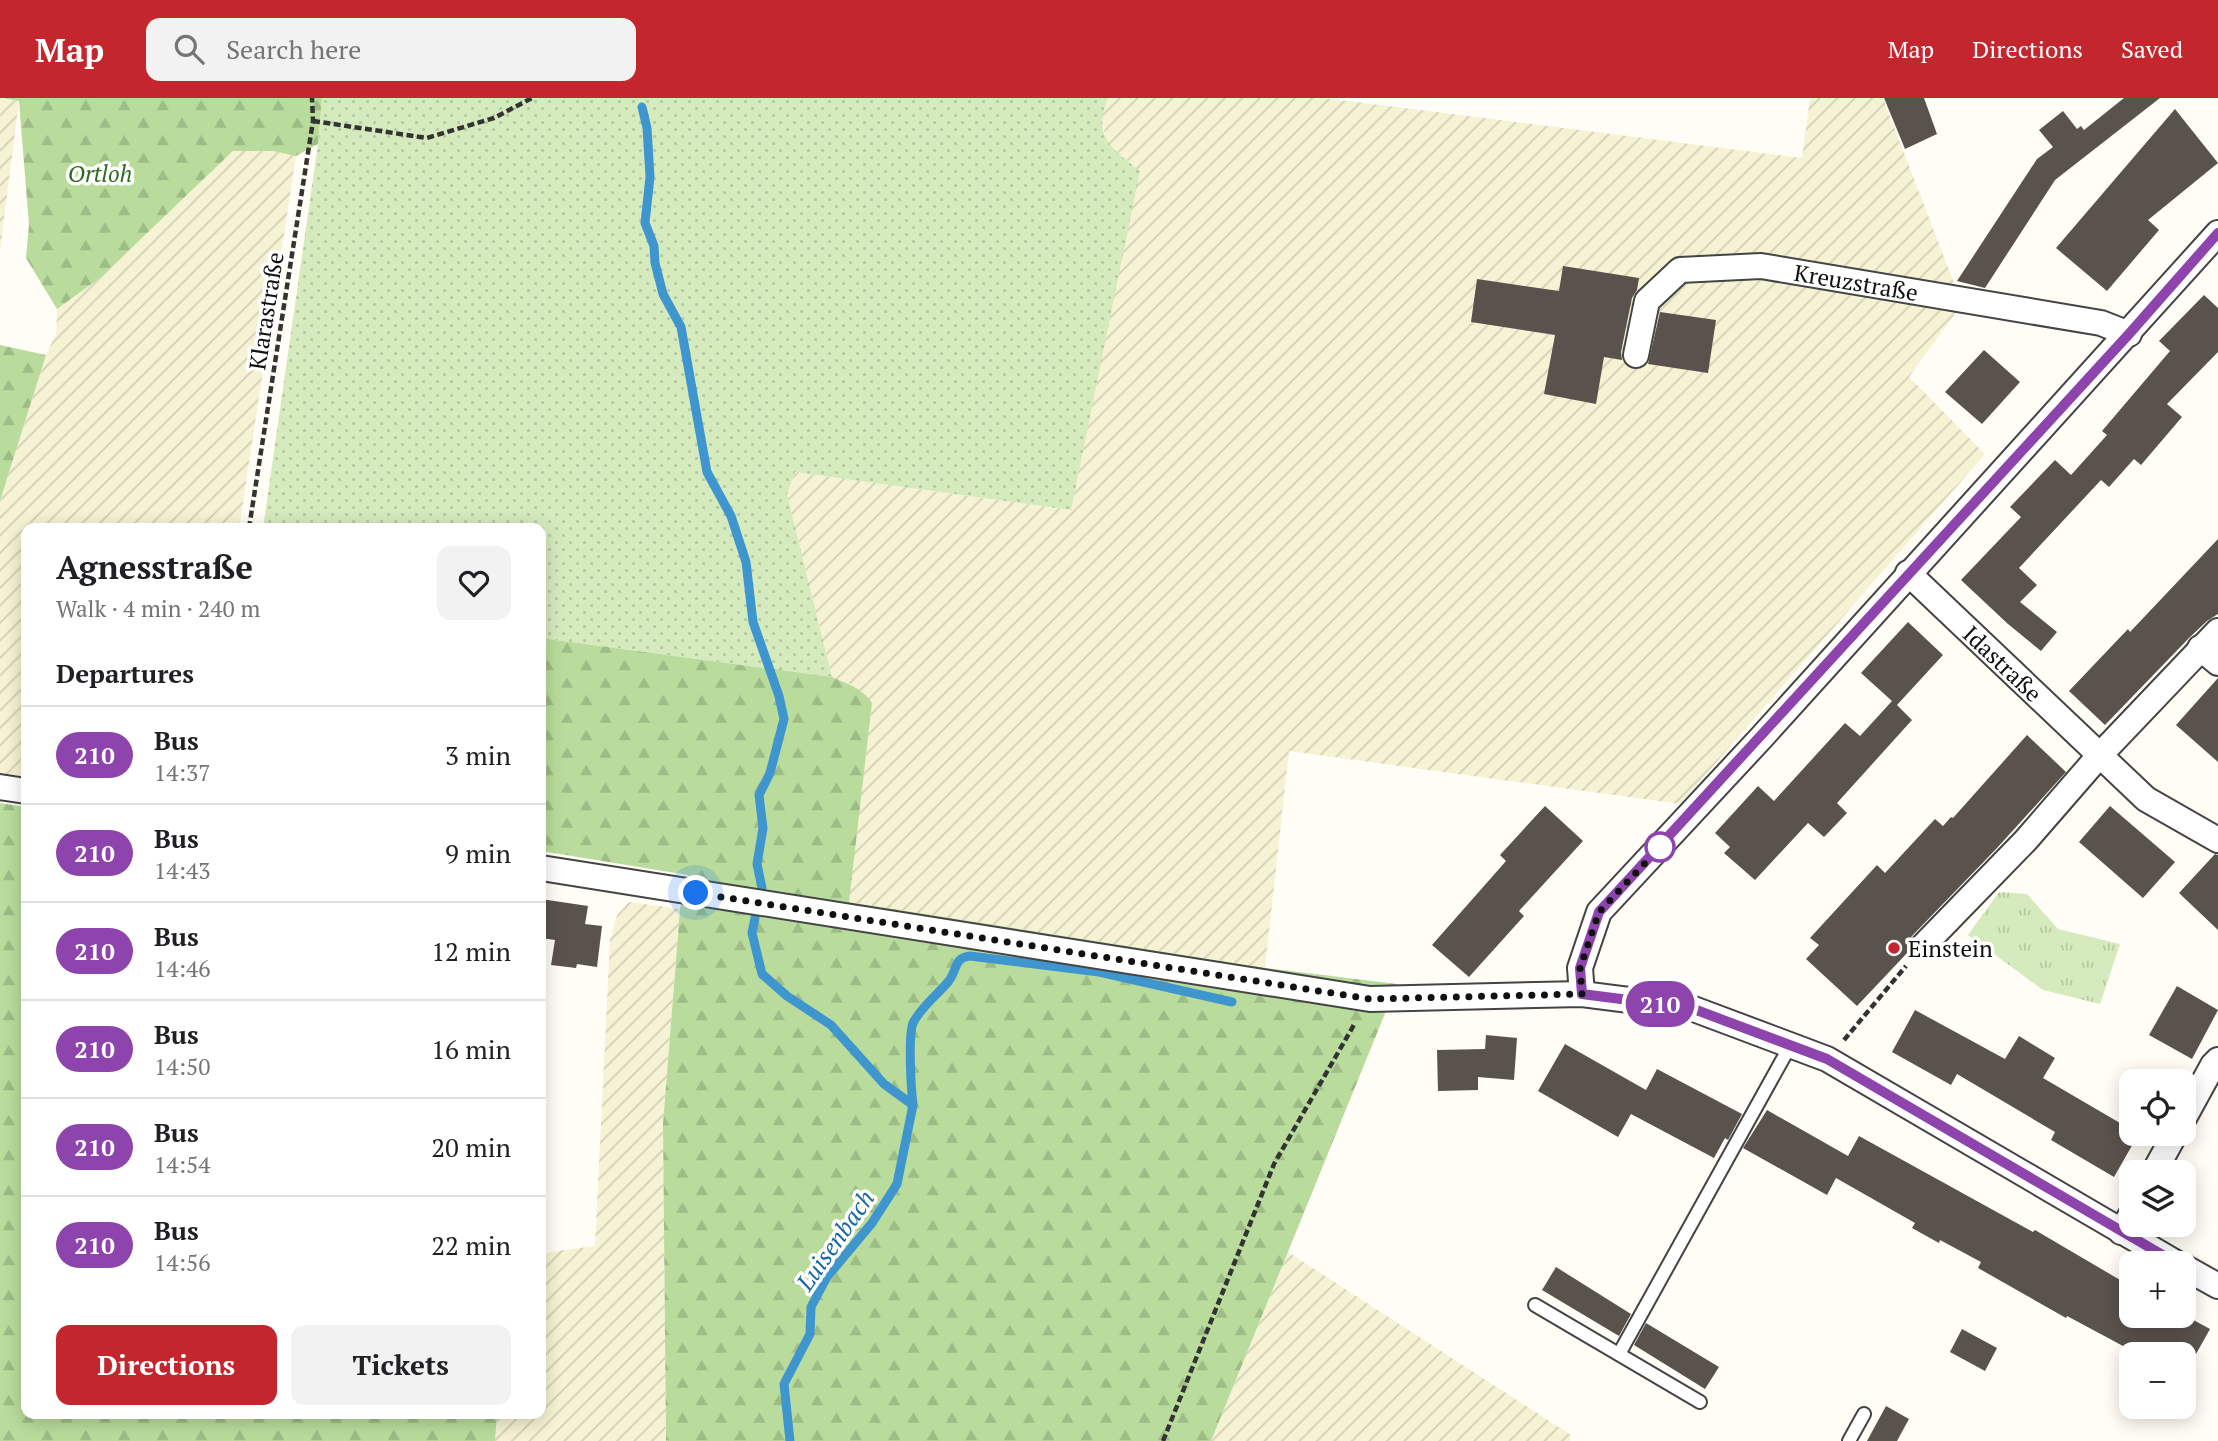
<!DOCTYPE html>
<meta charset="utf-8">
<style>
:root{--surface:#fff;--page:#f2f2f2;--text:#202124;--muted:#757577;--line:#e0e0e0;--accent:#c4262e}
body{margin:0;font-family:"PT Serif",serif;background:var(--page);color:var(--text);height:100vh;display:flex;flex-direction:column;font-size:26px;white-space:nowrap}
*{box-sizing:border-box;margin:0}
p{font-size:23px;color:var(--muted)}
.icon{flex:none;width:38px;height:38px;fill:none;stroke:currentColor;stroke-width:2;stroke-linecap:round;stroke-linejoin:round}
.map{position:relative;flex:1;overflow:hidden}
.drawer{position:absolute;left:21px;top:425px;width:525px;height:896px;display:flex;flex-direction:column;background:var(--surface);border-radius:14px;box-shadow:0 4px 18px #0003}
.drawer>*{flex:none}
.badge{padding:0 14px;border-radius:23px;font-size:24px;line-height:46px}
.tools{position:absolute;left:2119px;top:971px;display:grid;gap:14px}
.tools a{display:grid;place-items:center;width:77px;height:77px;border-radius:14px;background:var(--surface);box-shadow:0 4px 18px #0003;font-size:35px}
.you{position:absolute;width:35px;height:35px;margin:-18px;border:5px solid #fff;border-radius:50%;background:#1a73e8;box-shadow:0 0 0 10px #1a73e833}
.map>.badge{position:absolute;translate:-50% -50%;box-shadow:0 0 0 4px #fff}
h2{padding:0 35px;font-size:26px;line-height:63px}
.round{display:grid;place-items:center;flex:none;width:74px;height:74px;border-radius:14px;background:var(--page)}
.summary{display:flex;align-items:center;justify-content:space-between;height:119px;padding:0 35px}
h1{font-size:33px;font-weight:600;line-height:52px}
.cta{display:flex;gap:14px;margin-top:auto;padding:14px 35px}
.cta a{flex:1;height:80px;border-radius:14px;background:var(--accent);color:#fff;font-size:28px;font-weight:600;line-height:80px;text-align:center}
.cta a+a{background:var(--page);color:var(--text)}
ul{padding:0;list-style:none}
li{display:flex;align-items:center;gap:21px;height:98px;padding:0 35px;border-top:2px solid var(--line)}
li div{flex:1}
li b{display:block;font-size:26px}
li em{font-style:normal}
li .badge{min-width:77px;font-weight:700;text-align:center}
header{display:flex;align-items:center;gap:42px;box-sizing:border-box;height:98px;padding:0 35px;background:var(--accent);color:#fff}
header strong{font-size:33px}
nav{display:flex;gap:38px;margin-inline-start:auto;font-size:24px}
.search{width:490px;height:63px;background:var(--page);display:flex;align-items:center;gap:18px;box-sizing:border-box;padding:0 24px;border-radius:14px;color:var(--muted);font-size:26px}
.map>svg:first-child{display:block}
.farmland{fill:url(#farmland-furrows)}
.grass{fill:url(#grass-dots)}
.forest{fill:url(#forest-firs)}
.park{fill:url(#park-tufts)}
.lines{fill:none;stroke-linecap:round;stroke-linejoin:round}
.stream{stroke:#3f96cf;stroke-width:9}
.building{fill:#5a524d}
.lane-casing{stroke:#444;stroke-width:16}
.street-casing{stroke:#444;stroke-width:28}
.path{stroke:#333;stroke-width:4.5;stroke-dasharray:7 3.5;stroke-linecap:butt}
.lane{stroke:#fff;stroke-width:12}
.street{stroke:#fff;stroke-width:24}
.line-casing{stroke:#fff;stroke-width:16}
.line{stroke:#8e44ad;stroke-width:10}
.walk{stroke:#111;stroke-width:7;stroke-dasharray:0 12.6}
.stop-dot{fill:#fff;stroke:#8e44ad;stroke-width:3.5}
.poi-dot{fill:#c4262e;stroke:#fff;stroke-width:2.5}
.labels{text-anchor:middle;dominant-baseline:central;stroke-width:7;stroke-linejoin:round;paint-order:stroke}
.park-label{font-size:23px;font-style:italic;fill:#2f6b1f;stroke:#fff}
.street-label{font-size:23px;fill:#111;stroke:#fff}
.poi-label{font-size:23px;fill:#111;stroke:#fff;text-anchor:start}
.water-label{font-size:24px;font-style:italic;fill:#1768a6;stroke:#fff}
</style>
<header>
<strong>Map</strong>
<div class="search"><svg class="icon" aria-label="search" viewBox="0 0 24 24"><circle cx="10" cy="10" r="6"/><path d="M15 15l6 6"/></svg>Search here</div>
<nav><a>Map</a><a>Directions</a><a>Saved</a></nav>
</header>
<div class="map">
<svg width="2218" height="1343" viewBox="0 0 2218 1343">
<defs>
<pattern id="farmland-furrows" width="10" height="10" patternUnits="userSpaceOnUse" patternTransform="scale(1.75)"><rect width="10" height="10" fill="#f6f3d4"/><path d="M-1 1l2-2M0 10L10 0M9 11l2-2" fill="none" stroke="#d2cfb5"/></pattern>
<pattern id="grass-dots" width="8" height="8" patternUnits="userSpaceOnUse" patternTransform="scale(1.75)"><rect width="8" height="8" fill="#d5ebbd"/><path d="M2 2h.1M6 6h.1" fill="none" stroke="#b6c8a1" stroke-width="1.8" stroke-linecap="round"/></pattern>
<pattern id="forest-firs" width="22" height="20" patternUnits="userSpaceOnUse" patternTransform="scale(1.75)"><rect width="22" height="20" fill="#b9dc9c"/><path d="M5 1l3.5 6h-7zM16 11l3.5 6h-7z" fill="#9ebc85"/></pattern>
<pattern id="park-tufts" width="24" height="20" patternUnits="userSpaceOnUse" patternTransform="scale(1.75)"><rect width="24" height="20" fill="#d5ebbd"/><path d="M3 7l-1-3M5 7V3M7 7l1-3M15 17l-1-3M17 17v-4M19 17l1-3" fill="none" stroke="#b6c8a1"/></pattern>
</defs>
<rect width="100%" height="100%" fill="#fffdf5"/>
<g class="farmland">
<polygon points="0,0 19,3 0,152"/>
<polygon points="1108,0 1324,0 1802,60 1810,0 1883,0 1962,206 1909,279 1985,356 1680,706 1289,653 1265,870 848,804 872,605 850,586 832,579 787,396 795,374 1071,412 1107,46 1101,17"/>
<polygon points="233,53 273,53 296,58 239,430 26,430 26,679 0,675 0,403 46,257 56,236 57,211 100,180"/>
<polygon points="629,804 680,811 663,1026 666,1343 495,1343 497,1316 541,1316 541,1158 550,1154 595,1148 610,842 617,817"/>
<polygon points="1288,1154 1571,1337 1569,1343 1211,1343"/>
</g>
<path class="grass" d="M322 0H1108C1092 40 1112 50 1140 73L1071 412 795 374 787 396 832 579 541 540V430H263L318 46Z"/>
<g class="forest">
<polygon points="2,0 322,0 318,46 296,58 273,53 233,53 100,180 57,211 26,160 29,127 19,3"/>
<polygon points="0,247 46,257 0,403"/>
<path d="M541 540 832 579C846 585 864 591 872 605L849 804 1265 870 1397 886 1211 1343H666L663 1026 680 811 688 777 541 753Z"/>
<polygon points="0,705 26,709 26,1316 497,1316 495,1343 0,1343"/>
</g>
<polygon class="park" points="1999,794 2027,796 2058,831 2120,846 2100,906 2043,892 1968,837"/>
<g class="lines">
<g class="stream">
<polyline points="642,9 647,30 650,79 645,125 654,148 655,165 663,196 681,229 707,374 731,418 746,464 753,524 779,598 784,621 770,675 759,697 763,730 757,766 762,790"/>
<polyline points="755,820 752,835 762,876 787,898 831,927 884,986 913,1007 897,1086 872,1125 827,1179 811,1209 810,1236 784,1286 790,1343"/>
<path d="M913 1007C911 990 908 938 913 925 921 909 937 897 948 884 958 872 953 860 970 858L1099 874 1232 904"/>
</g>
</g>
<g class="building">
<polygon points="1884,0 1924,0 1937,36 1905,51"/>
<polygon points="2124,0 2160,0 2055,82 1985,190 1957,183 2037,61 2053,49 2039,32 2063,13 2077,31 2081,28 2084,32"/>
<polygon points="2175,11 2218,65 2148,122 2159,132 2107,193 2056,150"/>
<polygon points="1563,168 1639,180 1637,192 1632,200 1621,254 1622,262 1604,259 1596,306 1544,296 1555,237 1471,224 1477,181 1559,193"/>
<polygon points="2204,197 2218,210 2218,254 2167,306 2182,319 2141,367 2134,361 2109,389 2101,382 2019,470 2037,487 2020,504 2057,534 2041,553 2008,526 1961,482 2021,419 2010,409 2055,362 2071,377 2107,337 2102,333 2170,253 2159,243"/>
<polygon points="1660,214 1716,222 1708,275 1648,266"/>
<polygon points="1984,252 2020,284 1982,326 1945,294"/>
<polygon points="2218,441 2218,516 2207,523 2189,540 2105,627 2069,593 2128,531 2130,534"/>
<polygon points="1908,524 1943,557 1897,607 1912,622 1837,705 1847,715 1824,739 1808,725 1755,782 1724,755 1730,749 1715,735 1758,688 1774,703 1845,625 1860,638 1892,603 1861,575"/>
<polygon points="2218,580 2218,664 2176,627"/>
<polygon points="2027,637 2066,674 1997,750 1912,838 1908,845 1909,853 1857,908 1806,861 1819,847 1810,840 1877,767 1885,775 1935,721 1943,728 1951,719 1953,720"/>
<polygon points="1545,708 1583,743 1519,813 1524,818 1469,879 1432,847 1506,763 1500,757"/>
<polygon points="2110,708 2175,764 2143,800 2079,744"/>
<polygon points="2215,756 2218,757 2218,832 2179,795"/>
<polygon points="541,801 588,808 585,826 602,828 597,869 577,866 576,870 551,867 555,842 541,840"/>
<polygon points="2177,888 2218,912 2192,961 2149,937"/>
<polygon points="1915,912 2005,961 2019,938 2055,960 2043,980 2132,1032 2132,1036 2138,1037 2114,1079 2051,1042 2055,1034 1957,976 1951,987 1892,954"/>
<polygon points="1486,937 1517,940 1514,982 1478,979 1478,992 1438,993 1437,952 1485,951"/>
<polygon points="1565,946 1646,992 1657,971 1742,1016 1728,1042 1725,1040 1714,1060 1631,1016 1618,1039 1538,993"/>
<polygon points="1767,1012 1848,1058 1859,1038 2033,1134 2035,1132 2132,1189 2132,1218 2186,1218 2210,1231 2196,1256 2138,1256 2067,1218 2066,1220 1978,1170 1981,1164 1940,1142 1939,1145 1912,1130 1915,1125 1836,1080 1827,1097 1743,1050"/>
<polygon points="1556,1169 1631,1216 1619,1238 1542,1192"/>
<polygon points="1646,1225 1719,1269 1705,1291 1634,1247"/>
<polygon points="1962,1231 1997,1250 1985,1273 1950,1254"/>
<polygon points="1886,1308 1909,1321 1897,1343 1867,1343"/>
</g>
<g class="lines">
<defs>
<g id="lane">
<polyline points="1535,1207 1700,1304"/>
<polyline points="1619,1256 1790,948"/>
<polyline points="1849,1343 1864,1316"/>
</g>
<g id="street">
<path id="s1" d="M1636 257 1647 203 1680 172 1761 168 2101 225 2129 236"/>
<path id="s2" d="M1908 475 2146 701 2218 742"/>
<polyline points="2200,550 2218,565"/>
<polyline points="0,689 26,693"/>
<polyline points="541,770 1370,901 1582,896 1691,910 1827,961 2178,1166"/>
<polyline points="1923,848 2026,742 2099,658 2218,533"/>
<polyline points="1582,896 1580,870 1599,814 1761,640 2218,135"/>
<polyline points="2184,1020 2213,967 2218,962"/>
<polyline points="2154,1074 2175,1036"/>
<polyline points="2121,1134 2132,1115"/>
<polyline points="2184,1169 2218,1188"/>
</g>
</defs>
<use href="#lane" class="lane-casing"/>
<use href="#street" class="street-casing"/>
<g class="path">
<polyline points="313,23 427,40 494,20 532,0"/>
<polyline points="249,430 313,23 312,0"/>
<polyline points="1844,942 1906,868"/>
<polyline points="1163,1343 1274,1066 1355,925"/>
</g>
<use href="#lane" class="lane"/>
<use href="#street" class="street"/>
</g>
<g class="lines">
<defs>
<polyline id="line" points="2178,1166 1827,961 1691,910 1582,896 1580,870 1599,814 2129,236 2218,135"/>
</defs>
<use href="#line" class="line-casing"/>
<use href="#line" class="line"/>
<polyline class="walk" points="696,795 1370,901 1582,896 1580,870 1599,814 1660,749"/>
</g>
<circle class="stop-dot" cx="1660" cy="749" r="14"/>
<circle class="poi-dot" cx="1894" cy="850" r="7"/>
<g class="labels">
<g class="park-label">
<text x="100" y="75">Ortloh</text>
</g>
<g class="street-label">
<text stroke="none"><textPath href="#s1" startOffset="278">Kreuzstraße</textPath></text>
<text transform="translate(266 213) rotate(-81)">Klarastraße</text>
<text stroke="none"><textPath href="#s2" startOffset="131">Idastraße</textPath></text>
</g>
<g class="poi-label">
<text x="1908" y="850">Einstein</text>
</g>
<g class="water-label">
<text transform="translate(835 1142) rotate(-55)">Luisenbach</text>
</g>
</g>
</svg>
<div class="tools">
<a><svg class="icon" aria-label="locate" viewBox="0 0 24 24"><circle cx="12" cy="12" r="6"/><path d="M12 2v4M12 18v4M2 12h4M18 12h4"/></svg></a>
<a><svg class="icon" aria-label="layers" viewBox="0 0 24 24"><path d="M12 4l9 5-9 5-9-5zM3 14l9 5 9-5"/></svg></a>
<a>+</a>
<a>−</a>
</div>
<div class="you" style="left:696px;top:795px"></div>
<b class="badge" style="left:1660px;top:906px;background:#8e44ad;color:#fff">210</b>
<section class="drawer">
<div class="summary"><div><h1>Agnesstraße</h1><p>Walk · 4 min · 240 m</p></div><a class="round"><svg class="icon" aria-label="heart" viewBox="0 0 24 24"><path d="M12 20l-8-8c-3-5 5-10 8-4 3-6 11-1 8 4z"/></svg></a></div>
<h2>Departures</h2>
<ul>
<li><span class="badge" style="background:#8e44ad;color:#fff">210</span><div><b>Bus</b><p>14:37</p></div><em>3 min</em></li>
<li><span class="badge" style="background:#8e44ad;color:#fff">210</span><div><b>Bus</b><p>14:43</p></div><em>9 min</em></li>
<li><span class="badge" style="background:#8e44ad;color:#fff">210</span><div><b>Bus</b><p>14:46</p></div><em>12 min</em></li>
<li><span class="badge" style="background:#8e44ad;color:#fff">210</span><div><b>Bus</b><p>14:50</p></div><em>16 min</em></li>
<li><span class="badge" style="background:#8e44ad;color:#fff">210</span><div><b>Bus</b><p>14:54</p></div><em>20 min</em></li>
<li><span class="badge" style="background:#8e44ad;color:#fff">210</span><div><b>Bus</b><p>14:56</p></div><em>22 min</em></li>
</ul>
<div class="cta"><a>Directions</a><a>Tickets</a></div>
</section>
</div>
